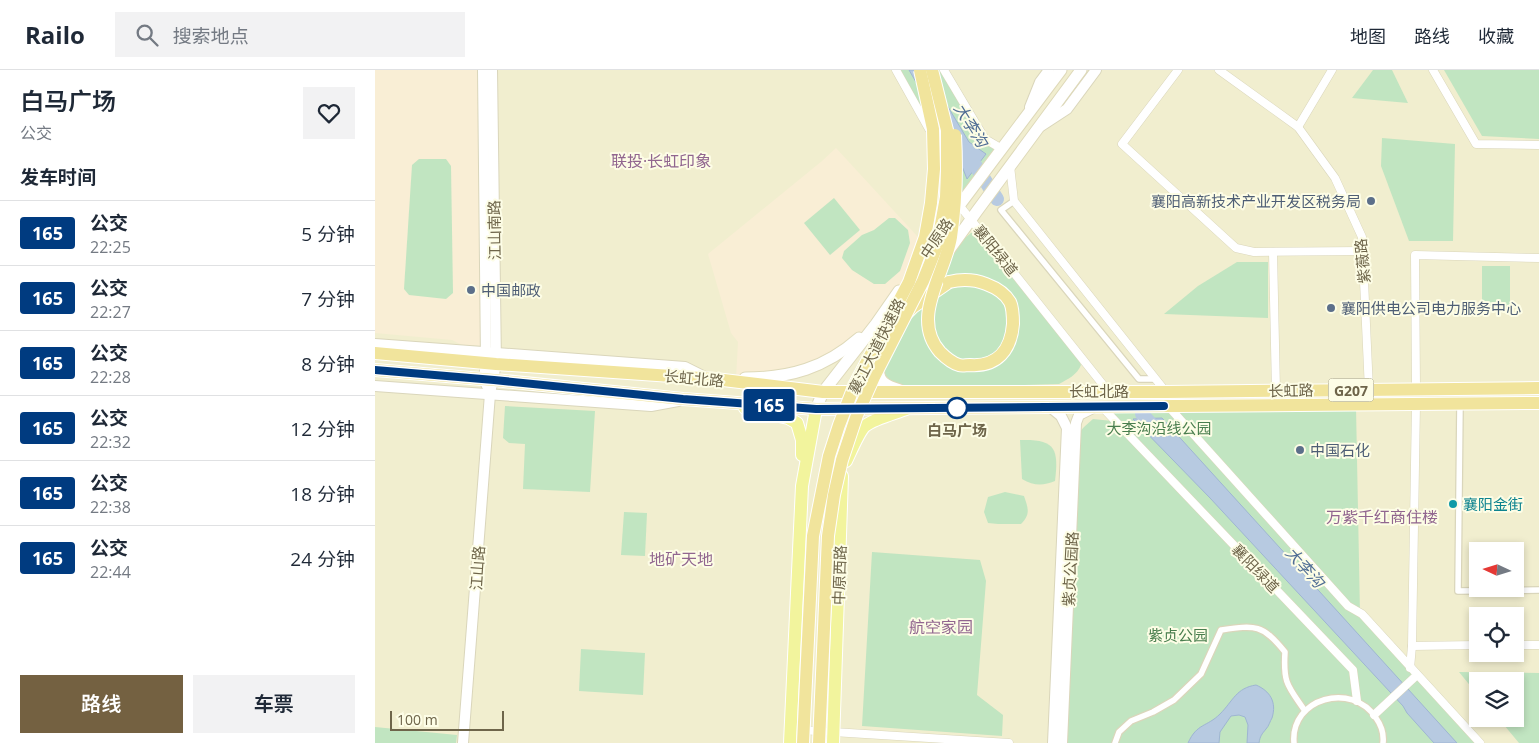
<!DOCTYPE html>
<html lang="zh">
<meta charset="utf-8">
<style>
:root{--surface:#fff;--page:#f2f2f3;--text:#1f2937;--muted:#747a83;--line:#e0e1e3;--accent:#746141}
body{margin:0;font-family:"Open Sans","Noto Sans SC",sans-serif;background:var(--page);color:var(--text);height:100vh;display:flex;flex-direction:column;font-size:19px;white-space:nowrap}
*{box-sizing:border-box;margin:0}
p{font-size:16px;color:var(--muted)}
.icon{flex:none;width:28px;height:28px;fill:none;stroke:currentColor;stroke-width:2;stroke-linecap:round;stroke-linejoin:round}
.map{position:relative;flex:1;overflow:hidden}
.drawer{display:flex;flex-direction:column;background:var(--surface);width:375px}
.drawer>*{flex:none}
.badge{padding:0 10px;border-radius:4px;font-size:18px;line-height:32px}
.needle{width:32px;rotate:274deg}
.controls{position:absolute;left:1094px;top:472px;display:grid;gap:10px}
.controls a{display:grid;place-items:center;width:55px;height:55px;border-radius:0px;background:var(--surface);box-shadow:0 2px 8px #0003;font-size:25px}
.scale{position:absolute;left:15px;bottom:12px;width:114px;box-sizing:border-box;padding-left:5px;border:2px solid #6e654a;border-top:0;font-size:14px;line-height:18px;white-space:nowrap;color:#6e654a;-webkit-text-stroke:4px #fdfde6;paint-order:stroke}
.map>.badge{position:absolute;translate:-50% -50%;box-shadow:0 0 0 2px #fff}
h2{padding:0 20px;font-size:19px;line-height:45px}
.round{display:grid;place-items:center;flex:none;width:52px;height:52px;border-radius:0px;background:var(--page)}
.overview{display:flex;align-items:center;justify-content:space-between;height:85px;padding:0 20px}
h1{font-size:24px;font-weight:600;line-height:38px}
.action{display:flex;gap:10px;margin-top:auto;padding:10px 20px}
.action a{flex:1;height:58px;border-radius:0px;background:var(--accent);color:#fff;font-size:20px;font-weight:600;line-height:58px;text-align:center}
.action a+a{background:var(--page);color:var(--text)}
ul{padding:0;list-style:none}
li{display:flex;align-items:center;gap:15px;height:65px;padding:0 20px;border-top:1px solid var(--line)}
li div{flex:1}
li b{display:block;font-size:19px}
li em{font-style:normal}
li .badge{min-width:55px;font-weight:700;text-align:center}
header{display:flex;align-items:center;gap:30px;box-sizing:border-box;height:70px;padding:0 25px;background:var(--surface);border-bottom:1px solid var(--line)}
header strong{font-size:24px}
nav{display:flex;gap:28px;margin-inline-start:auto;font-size:18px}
.search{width:350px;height:45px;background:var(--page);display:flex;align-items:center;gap:12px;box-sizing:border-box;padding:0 18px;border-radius:0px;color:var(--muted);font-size:19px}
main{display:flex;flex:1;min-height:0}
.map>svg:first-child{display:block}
.residential{fill:#f1eecf;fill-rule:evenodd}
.commercial{fill:#f9eed5}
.green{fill:#c1e5c1}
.water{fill:#b7cae1;stroke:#9eb5d2}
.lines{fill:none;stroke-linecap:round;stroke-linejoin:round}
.river{stroke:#b7cae1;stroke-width:14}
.pedestrian-casing{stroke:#dad6bb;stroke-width:8}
.minor-casing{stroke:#dad6bb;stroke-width:9}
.tertiary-casing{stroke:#dad6bb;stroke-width:12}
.secondary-casing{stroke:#ded9b9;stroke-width:13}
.primary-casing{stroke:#fff;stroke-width:14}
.trunk-casing{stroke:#fff;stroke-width:14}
.pedestrian{stroke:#fff;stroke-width:5.5}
.minor{stroke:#fff;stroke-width:8}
.tertiary{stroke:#fff;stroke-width:10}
.secondary{stroke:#fff;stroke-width:11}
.primary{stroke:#f2f49d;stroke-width:12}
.trunk{stroke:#f1e49c;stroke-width:12}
.trunk-bridge-casing{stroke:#fff;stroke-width:14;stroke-linecap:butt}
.trunk-bridge{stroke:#f1e49c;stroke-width:12}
.line-casing{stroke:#fff;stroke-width:11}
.line{stroke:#003b80;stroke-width:8}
.service-dot{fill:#5c6f8a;stroke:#fdfde6;stroke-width:2}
.stop-dot{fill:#fff;stroke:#003b80;stroke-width:2.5}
.culture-dot{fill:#0f9aa8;stroke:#fdfde6;stroke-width:2}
.labels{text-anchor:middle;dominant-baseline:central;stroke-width:4;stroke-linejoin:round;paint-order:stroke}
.shield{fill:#fdfde6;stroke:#999379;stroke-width:1}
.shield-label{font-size:14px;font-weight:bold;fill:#6e654a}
.service-label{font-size:15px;fill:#4e5e75;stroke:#fdfde6;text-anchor:start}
.street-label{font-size:15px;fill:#6e654a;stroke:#fdfde6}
.park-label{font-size:15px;fill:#497e4e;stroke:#fdfde6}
.stop-label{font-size:15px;font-weight:bold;fill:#6e654a;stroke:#fdfde6}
.culture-label{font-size:15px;fill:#0d838f;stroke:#fdfde6;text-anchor:start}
.water-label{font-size:16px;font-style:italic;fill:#4f6d94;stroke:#fdfde6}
.neighbourhood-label{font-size:16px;fill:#91668f;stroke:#fdfde6}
</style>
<header>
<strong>Railo</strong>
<div class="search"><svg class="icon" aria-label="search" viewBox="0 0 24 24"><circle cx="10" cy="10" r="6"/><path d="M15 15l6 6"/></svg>搜索地点</div>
<nav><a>地图</a><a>路线</a><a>收藏</a></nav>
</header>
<main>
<section class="drawer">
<div class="overview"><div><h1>白马广场</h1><p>公交</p></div><a class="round"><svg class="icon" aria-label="heart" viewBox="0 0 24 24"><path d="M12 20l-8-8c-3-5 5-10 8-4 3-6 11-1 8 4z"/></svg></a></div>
<h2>发车时间</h2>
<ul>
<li><span class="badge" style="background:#003b80;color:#fff">165</span><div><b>公交</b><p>22:25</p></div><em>5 分钟</em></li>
<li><span class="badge" style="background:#003b80;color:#fff">165</span><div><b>公交</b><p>22:27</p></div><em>7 分钟</em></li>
<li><span class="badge" style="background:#003b80;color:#fff">165</span><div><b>公交</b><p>22:28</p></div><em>8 分钟</em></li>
<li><span class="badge" style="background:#003b80;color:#fff">165</span><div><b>公交</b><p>22:32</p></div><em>12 分钟</em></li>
<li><span class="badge" style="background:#003b80;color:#fff">165</span><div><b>公交</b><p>22:38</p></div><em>18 分钟</em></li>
<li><span class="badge" style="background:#003b80;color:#fff">165</span><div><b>公交</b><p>22:44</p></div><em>24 分钟</em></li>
</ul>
<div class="action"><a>路线</a><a>车票</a></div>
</section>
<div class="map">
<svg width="1164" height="673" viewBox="0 0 1164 673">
<rect width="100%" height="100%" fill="#f9fae0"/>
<path class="residential" d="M0 0H1164V673H0ZM1102 481H1140V519H1102ZM1102 546H1140V584H1102ZM1102 611H1140V649H1102Z"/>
<g class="commercial">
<polygon points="0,0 106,0 109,276 87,275 77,270 0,263"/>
<polygon points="461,78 554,179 501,254 445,295 361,309 363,272 356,263 333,184 447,91"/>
</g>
<g class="green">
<polygon points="521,0 569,0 610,69 627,79 584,135 581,105"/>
<polygon points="998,0 1017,0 1033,33 977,28"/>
<polygon points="1069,0 1164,0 1164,69 1107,66"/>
<polygon points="1007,68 1080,74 1078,171 1034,171 1006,96"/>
<polygon points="44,89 71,89 76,96 78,223 71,229 34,225 29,219 37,95"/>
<polygon points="459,128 485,160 455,185 429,153"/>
<polygon points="514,148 520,148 533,160 535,173 525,201 510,214 499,214 477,200 467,188 469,181 487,165 499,160"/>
<path d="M603 162 702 286 706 295C702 305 693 309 684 314L532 318 518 313 508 303 514 272 590 168 596 163Z"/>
<polygon points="862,192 893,192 893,248 789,244 823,216"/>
<rect x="1107" y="196" width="28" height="42"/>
<polygon points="130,336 220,341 215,422 148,419 150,374 134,373 128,368"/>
<polygon points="726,336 981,337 985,543 1105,673 691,673 702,365 709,357 718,349 747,352"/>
<path d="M645 370C680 369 684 378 680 411 668 416 659 416 647 409Z"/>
<path d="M630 422 649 426C653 438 656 444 646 454H623L613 453 609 442 613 427Z"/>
<polygon points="249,442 272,443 270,486 246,485"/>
<polygon points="497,482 605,490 611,511 602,625 628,645 627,666 487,656"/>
<polygon points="206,579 270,583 268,625 204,621"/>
<polygon points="1084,602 1164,603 1164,673 1144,673 1124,649 1140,649 1140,611 1102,611 1102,624"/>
<polygon points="0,657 82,665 81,673 0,673"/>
</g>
<g class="water">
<polygon points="534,0 551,0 594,72 611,84 592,109 581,81"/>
<polygon points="787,348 1082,673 1059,673 1032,643 1028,636 835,428 758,349"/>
<path d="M881 615C895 621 902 632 897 648 895 651 894 656 891 659 887 664 885 666 884 673H872L873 655 870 647 864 645 856 646 845 662 844 673H813C822 653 832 657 845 644 858 631 861 618 881 615Z"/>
</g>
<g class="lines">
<g class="river">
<polyline points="591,81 622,129"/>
<polyline points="767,344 783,362"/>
</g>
<defs>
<g id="pedestrian">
<polyline points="639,131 626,140 764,309 780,309"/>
<polyline points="1085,334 1083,521 1164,520"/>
<path d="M740 673 744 662 756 651 778 642 799 630 826 604 846 560C881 555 887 554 910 582 908 614 913 616 930 641"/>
<path d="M919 673C915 628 977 611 1001 648 1006 655 1009 664 1008 673"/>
</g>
<g id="minor">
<polyline points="521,0 554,59"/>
<polyline points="569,0 610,69 627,79"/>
<polyline points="803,0 747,74 861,178 879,182 988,181"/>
<polyline points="844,0 923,57 960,108 987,167 994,320"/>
<polyline points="1058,0 1101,74 1164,75"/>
<polyline points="923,57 957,0"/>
<polyline points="635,96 639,131 791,322"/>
<polyline points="583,133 584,135 639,203 733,321"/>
<polyline points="898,182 901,321"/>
<polyline points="1041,319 1040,185 1164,188"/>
<polyline points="793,336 973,536 987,544 1105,673"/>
<polyline points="727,337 978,600 982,631"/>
<polyline points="1140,575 1164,575"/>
<polyline points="1037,576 1102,575"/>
<polyline points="1035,598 1037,576 1041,334"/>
<polyline points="999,645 1042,605"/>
<polyline points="426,660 634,673"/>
</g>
<g id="tertiary">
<polyline points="108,0 111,292 109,309 112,316"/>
<polyline points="655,37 665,12 674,0"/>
<polyline points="666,56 692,39 721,0"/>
<polyline points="0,274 310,297 330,307"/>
<polyline points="0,316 276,336 303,331"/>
<polyline points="675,337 686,346 692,358 678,673"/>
<polyline points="88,673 115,324 121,294 117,0"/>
<polyline points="687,673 701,353 704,345 720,337"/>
</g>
<g id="secondary">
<polyline points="577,145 686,0"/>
<polyline points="549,215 602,141 706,0"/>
<polyline points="502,288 511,268 521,254"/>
<path d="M504 294C501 312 511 316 525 320"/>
<path d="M370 308C415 308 450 298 484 268"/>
<polyline points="441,339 448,322 501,254 524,221"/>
</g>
<g id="primary">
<polyline points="370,338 413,348 422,353 427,370 427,385"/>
<path d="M471 391C475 383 484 361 490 356 498 349 521 343 531 339"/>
<polyline points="415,673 427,416 441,339"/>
<polyline points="458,673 467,406"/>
</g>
<g id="trunk">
<polyline points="532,243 538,237 574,212"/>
<polyline points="0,283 121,294 340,309 448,322 791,322 1164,318"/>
<polyline points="0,300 119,310 308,329 441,339 1164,333"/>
</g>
</defs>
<use href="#pedestrian" class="pedestrian-casing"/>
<use href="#minor" class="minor-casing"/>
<use href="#tertiary" class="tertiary-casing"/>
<use href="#secondary" class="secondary-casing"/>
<use href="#primary" class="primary-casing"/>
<use href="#trunk" class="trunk-casing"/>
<use href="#pedestrian" class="pedestrian"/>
<use href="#minor" class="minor"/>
<use href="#tertiary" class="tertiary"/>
<use href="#secondary" class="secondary"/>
<use href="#primary" class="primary"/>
<use href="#trunk" class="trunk"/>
<defs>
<g id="trunk-bridge">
<path d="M574 212C587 209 598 209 611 214 619 217 630 223 635 232 638 238 638 247 638 254 636 280 622 297 595 295 591 295 587 296 584 295 577 293 570 287 565 282 535 248 570 204 576 167 581 133 582 99 580 65"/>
<polyline points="428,673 438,466 454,386 464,355 480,314 534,212 550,167 556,133 559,99 558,59 545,0"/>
<polyline points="444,673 453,466 459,425 467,390 482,345 499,307 548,211 562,176 571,127 572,101 572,60 557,0"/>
</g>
</defs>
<use href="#trunk-bridge" class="trunk-bridge-casing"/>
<use href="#trunk-bridge" class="trunk-bridge"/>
</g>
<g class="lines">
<defs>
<polyline id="line" points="0,300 119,310 308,329 441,339 789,336"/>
</defs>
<use href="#line" class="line-casing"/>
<use href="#line" class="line"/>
</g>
<g class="service-dot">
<circle cx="996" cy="131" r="5"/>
<circle cx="96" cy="220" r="5"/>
<circle cx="956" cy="238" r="5"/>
<circle cx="925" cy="380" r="5"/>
</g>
<circle class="stop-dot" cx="582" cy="338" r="10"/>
<circle class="culture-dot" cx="1078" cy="434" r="5"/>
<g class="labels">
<rect class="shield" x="953.5" y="308.5" width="45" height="23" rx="4"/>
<g class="shield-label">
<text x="976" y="320">G207</text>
</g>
<g class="service-label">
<text x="986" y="131" text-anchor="end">襄阳高新技术产业开发区税务局</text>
<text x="106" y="220">中国邮政</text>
<text x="966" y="238">襄阳供电公司电力服务中心</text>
<text x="935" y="380">中国石化</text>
</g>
<g class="street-label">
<text transform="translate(119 160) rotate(-91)">江山南路</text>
<text transform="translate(561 168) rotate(-56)">中原路</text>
<text transform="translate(621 180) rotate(51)">襄阳绿道</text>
<text transform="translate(987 191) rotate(-95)">紫薇路</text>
<text transform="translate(501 276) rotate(-63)">襄江大道快速路</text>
<text transform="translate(319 308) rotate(5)">长虹北路</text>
<text transform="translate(916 320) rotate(-1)">长虹路</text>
<text x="724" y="321">长虹北路</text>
<text transform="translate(102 498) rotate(-86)">江山路</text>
<text transform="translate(881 498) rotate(46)">襄阳绿道</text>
<text transform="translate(695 499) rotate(-87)">紫贞公园路</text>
<text transform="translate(464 505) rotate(-88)">中原西路</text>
</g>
<g class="park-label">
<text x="784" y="358">大李沟沿线公园</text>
<text x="803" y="565">紫贞公园</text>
</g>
<g class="stop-label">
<text x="582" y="360">白马广场</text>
</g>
<g class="culture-label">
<text x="1088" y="434">襄阳金街</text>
</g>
<g class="water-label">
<text transform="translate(596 55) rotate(58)">大李沟</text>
<text transform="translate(930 497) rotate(48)">大李沟</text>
</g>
<g class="neighbourhood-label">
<text x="286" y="91">联投·长虹印象</text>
<text x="1007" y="447">万紫千红商住楼</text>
<text x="306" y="489">地矿天地</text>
<text x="566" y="557">航空家园</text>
</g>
</g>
</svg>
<div class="controls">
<a><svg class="needle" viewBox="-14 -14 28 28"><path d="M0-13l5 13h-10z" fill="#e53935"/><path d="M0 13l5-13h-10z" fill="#747a83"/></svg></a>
<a><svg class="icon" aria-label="locate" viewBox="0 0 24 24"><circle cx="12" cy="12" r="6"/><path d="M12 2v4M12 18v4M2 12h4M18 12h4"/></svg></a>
<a><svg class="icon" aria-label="layers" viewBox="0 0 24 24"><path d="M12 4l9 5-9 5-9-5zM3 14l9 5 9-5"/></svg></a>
</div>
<div class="scale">100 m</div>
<b class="badge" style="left:394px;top:335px;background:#003b80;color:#fff">165</b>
</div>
</main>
